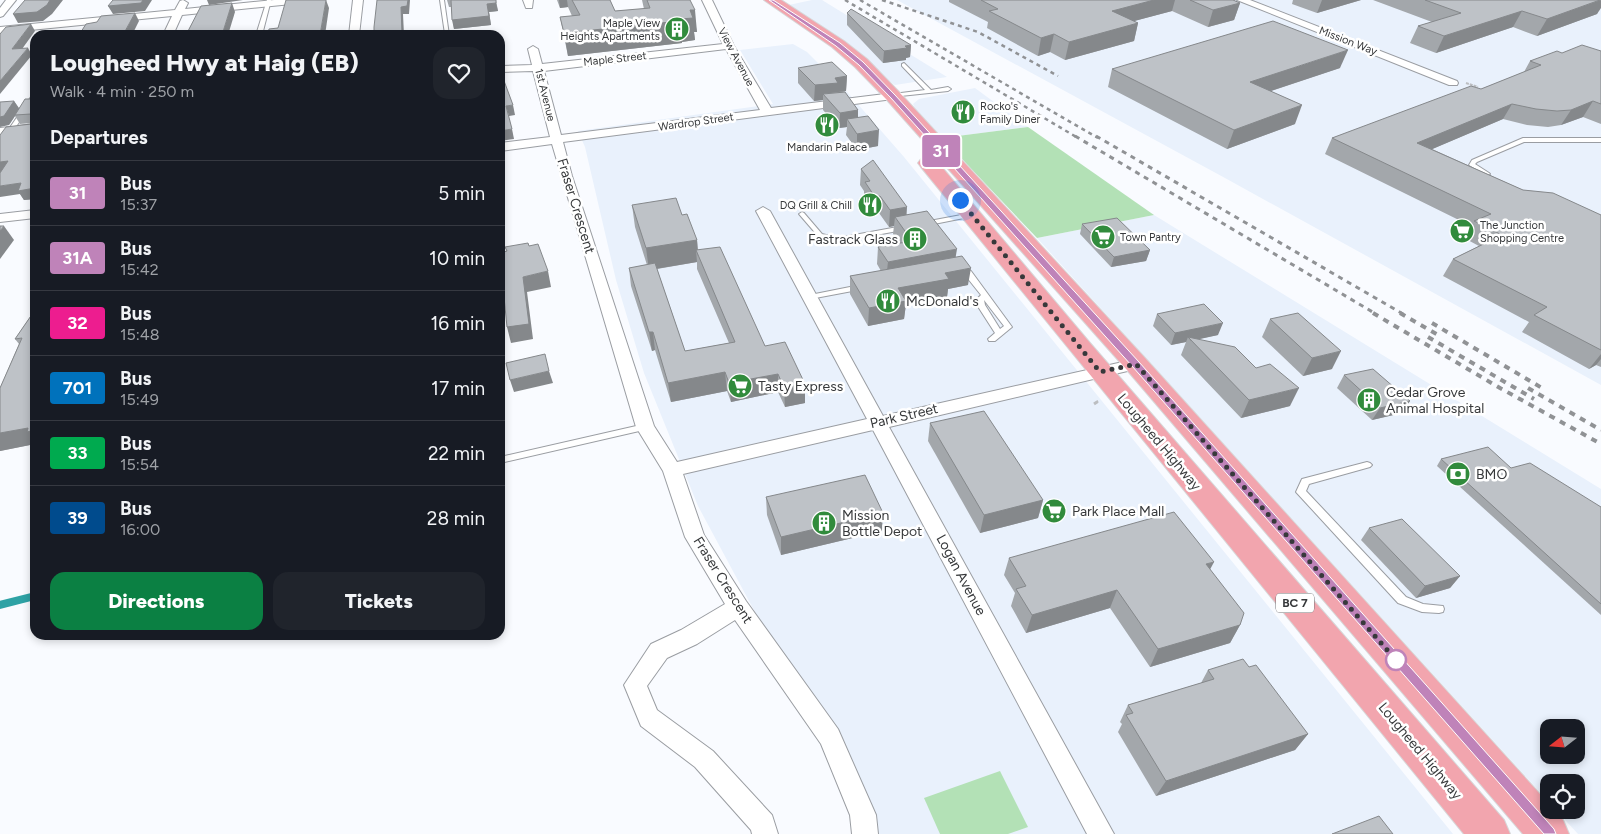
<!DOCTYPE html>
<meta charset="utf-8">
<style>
:root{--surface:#171b24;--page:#20242c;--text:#f1f3f6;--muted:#9ea1a6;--line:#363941;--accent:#0b8043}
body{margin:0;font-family:Figtree,sans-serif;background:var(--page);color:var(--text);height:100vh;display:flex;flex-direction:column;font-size:19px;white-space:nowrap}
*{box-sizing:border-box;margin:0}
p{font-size:16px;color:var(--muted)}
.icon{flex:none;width:28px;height:28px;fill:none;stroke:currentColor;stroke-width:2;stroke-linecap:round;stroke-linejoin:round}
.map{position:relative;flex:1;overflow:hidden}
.sheet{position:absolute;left:30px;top:30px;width:475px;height:610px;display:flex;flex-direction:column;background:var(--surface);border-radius:15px;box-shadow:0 2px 8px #0003}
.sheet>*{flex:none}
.badge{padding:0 10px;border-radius:4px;font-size:18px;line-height:32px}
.needle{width:32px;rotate:253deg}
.fabs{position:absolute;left:1540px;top:719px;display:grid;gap:10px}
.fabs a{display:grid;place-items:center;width:45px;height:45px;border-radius:10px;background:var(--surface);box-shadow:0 2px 8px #0003;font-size:25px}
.you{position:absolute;width:25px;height:25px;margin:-12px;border:4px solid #fff;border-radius:50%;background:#1a73e8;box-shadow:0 0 0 8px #1a73e833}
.map>.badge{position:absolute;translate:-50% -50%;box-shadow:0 0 0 2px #fff}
h2{padding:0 20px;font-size:19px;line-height:45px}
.round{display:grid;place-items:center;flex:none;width:52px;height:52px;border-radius:15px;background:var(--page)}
.summary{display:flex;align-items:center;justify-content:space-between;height:85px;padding:0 20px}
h1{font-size:24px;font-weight:800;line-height:38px}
.primary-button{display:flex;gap:10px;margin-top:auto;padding:10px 20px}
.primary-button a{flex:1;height:58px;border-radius:15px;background:var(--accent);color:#fff;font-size:20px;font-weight:800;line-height:58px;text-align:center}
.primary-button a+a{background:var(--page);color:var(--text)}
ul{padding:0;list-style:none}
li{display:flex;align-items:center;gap:15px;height:65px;padding:0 20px;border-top:1px solid var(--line)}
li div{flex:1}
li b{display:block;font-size:19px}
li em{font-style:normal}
li .badge{min-width:55px;font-weight:700;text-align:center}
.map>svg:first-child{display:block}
.built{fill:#e9f1fc;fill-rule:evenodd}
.green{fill:#b3e1b6}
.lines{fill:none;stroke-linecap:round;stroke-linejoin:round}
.stream{stroke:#2ea2a5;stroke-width:8}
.lane-casing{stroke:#9a9da2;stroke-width:2}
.street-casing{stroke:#9a9da2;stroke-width:2}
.primary-casing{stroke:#d7d7d8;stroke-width:2}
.path-far1{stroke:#bcbec1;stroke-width:2;stroke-dasharray:3 1;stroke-linecap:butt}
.path{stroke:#bcbec1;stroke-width:3;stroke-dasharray:5 2.5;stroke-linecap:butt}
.lane{fill:#fff;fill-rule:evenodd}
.street{fill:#fff;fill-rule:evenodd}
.primary{fill:#f2a5ae;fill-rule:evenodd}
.rail-far2{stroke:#909295;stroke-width:2.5;stroke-dasharray:4 4;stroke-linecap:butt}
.rail-far1{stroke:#909295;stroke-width:3;stroke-dasharray:5 5;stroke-linecap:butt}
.rail{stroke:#909295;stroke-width:4;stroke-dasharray:6 6;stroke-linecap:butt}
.wall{fill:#a3a7ab;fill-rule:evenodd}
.shaded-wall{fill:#85888b}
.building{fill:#bec2c7;stroke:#85888b}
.line{fill:#bf83b9;stroke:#fff}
.walk{stroke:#37393b;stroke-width:5;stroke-dasharray:0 9}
.stop-dot{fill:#fff;stroke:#bf83b9;stroke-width:2.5}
.labels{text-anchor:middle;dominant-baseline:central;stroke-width:5;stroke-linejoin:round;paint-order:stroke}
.far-poi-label{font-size:11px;fill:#37393b;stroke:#fff;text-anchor:start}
.far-street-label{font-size:11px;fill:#37393b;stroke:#fff}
.shield{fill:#fff;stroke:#737476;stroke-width:1}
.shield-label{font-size:12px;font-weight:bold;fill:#37393b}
.street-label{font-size:14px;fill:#37393b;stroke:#fff}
.poi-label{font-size:14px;fill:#37393b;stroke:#fff;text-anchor:start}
</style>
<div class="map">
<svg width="1601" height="834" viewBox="0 0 1601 834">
<rect width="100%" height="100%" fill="#f9fbff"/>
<g class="built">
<polygon points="812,0 822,0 947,77 895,85 843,45 784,6"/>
<polygon points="897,0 1601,0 1601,385 1225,178"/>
<polygon points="793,44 807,52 849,94 904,157 1453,834 875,834 846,745 763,627 698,506 644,373 616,280 585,147 578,131 773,104 740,50"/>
<polygon points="975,88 1028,127 942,138 915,108 913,104 919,99"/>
<path d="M1154 215 1601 489V834H1578L1556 810H1576V782H1549V802L1037 238ZM1549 728H1576V755H1549Z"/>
</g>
<g class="green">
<polygon points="1028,127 1154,215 1037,238 942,138"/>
<polygon points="1000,771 1028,827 1008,834 940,834 924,798"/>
</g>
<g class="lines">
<polyline class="stream" points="0,605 35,596"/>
<defs>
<g id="lane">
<polygon points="267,0 271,0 262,35 256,35"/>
<polygon points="440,0 444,0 449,35 445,34"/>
<polygon points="904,63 931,90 948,87 951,89 948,91 891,97 890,96 893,94 925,90 902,66 902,64"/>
<polygon points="35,93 35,99 2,147 0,148 0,142 33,94"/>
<polygon points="1601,138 1601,142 1524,142 1477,162 1475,164 1489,173 1490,174 1487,176 1469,165 1472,160 1523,138"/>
<polygon points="802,212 804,213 822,234 838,238 903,226 906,228 903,230 838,242 818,236 799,214"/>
<polygon points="972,213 975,215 974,216 924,226 921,224 924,222"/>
<path d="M958 267H964L971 271 1012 327 995 341H989L988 339 995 333 977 305 976 300 981 295 965 275 958 271ZM984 300 1004 326 1000 329 985 305Z"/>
<polygon points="860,285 863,285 864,287 863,289 810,299 806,297 810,295"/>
<polygon points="645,424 648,425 649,427 648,429 500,463 500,457"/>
<polygon points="1367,462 1370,463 1372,465 1370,467 1309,484 1306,491 1406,597 1423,604 1443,606 1444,609 1443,612 1439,613 1422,612 1398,603 1296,492 1302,479"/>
</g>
<g id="street">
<polygon points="6,0 16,0 3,16 0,17 0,8"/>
<polygon points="183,0 188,3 185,9 274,0 307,0 302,3 182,15 173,35 163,35 172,16 0,33 0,27 175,10 180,1"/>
<polygon points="353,0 363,0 359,35 349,35"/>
<polygon points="523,0 533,0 532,8 526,8"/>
<path d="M702 0H712L734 46 771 108 893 93 899 96 893 99 563 142 572 176 654 426 677 462 867 419 756 211 763 207 770 211 883 416 1136 359 1142 360 1144 364 1142 368 1136 369 889 427 1114 834H1087L873 430 683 474 704 535 746 601 838 729 876 815 878 834H852L850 815 821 744 735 620 697 644 667 658 647 686 657 710 713 751 772 815 778 834H752L751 830 695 767 641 726 624 685 651 644 681 630 725 604 685 537 663 471 636 427 552 144 500 151V143L550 137 533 71 500 72V66L532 65 528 49 533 46 538 49 542 64 723 44ZM726 49 760 110 561 135 544 71Z"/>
<polygon points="1237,0 1250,0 1457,81 1458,83 1457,85 1449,85"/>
<polygon points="35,124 35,132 0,136 0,128"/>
<polygon points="35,210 35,218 0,222 0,214"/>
</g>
<g id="primary">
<polygon points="764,0 781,0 844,41 867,59 899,92 1145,358 1549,804 1549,810 1554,810 1563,820 1569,834 1523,834 1127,370 887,100 855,67 832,47"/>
<polygon points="928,157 935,159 1090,343 1504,820 1510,834 1464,834 921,167 918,163 921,159"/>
</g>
</defs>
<use href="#lane" class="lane-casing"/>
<use href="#street" class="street-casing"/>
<use href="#primary" class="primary-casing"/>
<polyline class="path-far1" points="1466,83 1478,87"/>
<polyline class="path" points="1094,404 1097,402 1095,399"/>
<use href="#lane" class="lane"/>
<use href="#street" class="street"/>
<use href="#primary" class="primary"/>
<g class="rail-far2">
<polyline points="845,0 1078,138"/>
<polyline points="860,0 1098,138"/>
<polyline points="882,0 978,32 1058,76"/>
</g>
<g class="rail-far1">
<polyline points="1075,136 1376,314"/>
<polyline points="1096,136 1403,314"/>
</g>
<g class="rail">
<polyline points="1373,313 1500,388 1601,444"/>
<polyline points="1400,313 1440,336"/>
<polyline points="1432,323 1542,388"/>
<polyline points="1428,337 1534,399"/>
<polyline points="1528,388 1601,430"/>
</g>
</g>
<g class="wall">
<polygon points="447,0 496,0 498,11 489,12 491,25 454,29 451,7 449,7"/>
<polygon points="557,0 610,0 615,11 644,9 642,0 690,0 697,32 694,32 695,40 682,42 682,43 568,56 560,17 572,16 568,7 560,8"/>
<polygon points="949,0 1233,0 1240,3 1234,20 1208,27 1172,11 1134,21 1138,23 1134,41 1065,60 1050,52 1038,56 987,28 988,22 949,2"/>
<polygon points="1293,0 1361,0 1317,13 1292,4"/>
<polygon points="1373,0 1601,0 1597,14 1537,36 1513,27 1436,53 1410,43 1418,26 1432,22"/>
<polygon points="847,13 911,45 910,57 906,58 906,60 883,63 847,25"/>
<polygon points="1601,51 1601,124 1583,117 1561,125 1548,127 1527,125 1503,119 1432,149 1523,190 1601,215 1601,367 1596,365 1589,369 1522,332 1529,322 1443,276 1453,259 1479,246 1464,238 1471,226 1325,154 1332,138 1481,89 1524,72 1530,61 1562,53"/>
<polygon points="798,68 847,76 846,91 843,92 858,110 858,117 878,146 857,150 846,135 847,127 839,128 823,110 823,100 814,101 798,83"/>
<polygon points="1340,68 1271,91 1295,124 1227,149 1108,87 1112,69"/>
<polygon points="35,92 35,199 24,200 20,194 0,172 0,135 31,124 31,123 20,124 15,116 9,125 14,101 19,108 30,99"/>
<polygon points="861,169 906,214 956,257 968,285 948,289 947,297 906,304 904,319 868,326 850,294 850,276 881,271 877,264 878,247 900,243 893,234 894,226 889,227 879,213 874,214 864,198 864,191 860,185"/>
<path d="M632 205 682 215 697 240 698 250 765 346 805 384V403L785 407 778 392 731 402 727 391 671 402 655 350 652 351 631 286 629 268 647 265 635 227ZM697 262V269L729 343 685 351 657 269Z"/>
<polygon points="1082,224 1150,250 1146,261 1111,267 1080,234"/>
<polygon points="35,310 35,444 0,451 0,388 19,344 15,339"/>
<polygon points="1157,314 1218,335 1198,339 1290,406 1241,418 1181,355 1186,342 1171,345 1153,326"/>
<polygon points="1270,319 1332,369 1303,376 1262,337"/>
<polygon points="1344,375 1402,413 1372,420 1337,388"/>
<polygon points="930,423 1043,500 1038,518 980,533 928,441"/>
<polygon points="1441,459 1511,468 1601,507 1601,615 1437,466"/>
<polygon points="766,497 882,531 781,555 767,515"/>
<polygon points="1369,528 1460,576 1450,588 1416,598 1361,540"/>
<polygon points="1009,558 1210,569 1240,625 1230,643 1150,667 1110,608 1026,633 1011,606 1015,593 1004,575"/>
<polygon points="1249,667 1308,734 1295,750 1156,796 1118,732 1122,724 1120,722 1128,705 1201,683 1208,670"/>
</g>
<g class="shaded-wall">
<polygon points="50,0 63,0 52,14 43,21 18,23 13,14"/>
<polygon points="143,0 152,0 145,11 113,14 108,6"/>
<polygon points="207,0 243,0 209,5"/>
<polygon points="326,0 329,8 325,35 320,35"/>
<polygon points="408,0 410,0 409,14 403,14 404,35 392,35 401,7"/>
<polygon points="559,0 567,0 568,7 560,8"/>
<polygon points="1154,0 1175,0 1172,11 1108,28 1112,11"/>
<polygon points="1322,0 1361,0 1317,13"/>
<polygon points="1601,0 1601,8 1597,14 1537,36 1547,19"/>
<polygon points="232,3 235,12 228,35 222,35"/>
<polygon points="496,3 498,11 489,12 491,25 454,29 452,20 487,4"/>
<polygon points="1240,3 1234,20 1208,27 1213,10"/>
<polygon points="690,10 695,10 697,32 694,32 695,40 682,42 682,43 568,56 564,33 680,19"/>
<polygon points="1522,11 1513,27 1436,53 1444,36"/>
<polygon points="135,13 139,21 132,35 123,35"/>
<polygon points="1138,23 1134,41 1065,60 1069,42"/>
<polygon points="31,24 35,31 17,56 12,49"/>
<polygon points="1054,34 1050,52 1038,56 1041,38"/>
<polygon points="911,45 910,57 906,58 906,60 883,63 884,51"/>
<polygon points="28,48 32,55 0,94 0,81"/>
<polygon points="1348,50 1340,68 1244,100 1250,82"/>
<polygon points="847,76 846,91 823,94 823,100 814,101 815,85 835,78"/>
<polygon points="14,101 20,110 15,115 15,116 9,125 0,127 0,117"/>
<polygon points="1593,101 1583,117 1561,125 1571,110"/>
<polygon points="1512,104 1503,119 1409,159 1417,143"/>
<polygon points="513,105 515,115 509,116 506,106"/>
<polygon points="1302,105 1295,124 1227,149 1234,130"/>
<polygon points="858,110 858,126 847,119 847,127 839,128 840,113"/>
<polygon points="512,129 514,139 500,141 500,131"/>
<polygon points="879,130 878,146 857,150 857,134"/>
<polygon points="8,161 14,171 0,172 0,162"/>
<polygon points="21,183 35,188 35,199 24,200 20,194 0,197 0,186"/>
<polygon points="880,196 879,213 874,214 875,197"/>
<polygon points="907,207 906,224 895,217 894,226 889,227 890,210"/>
<polygon points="4,226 14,240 0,259 0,231"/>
<polygon points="697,240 698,256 696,250 697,262 649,270 646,248"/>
<polygon points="957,249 954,267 886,279 888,262"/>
<polygon points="1150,250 1146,261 1111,267 1114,257"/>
<polygon points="971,268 968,285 948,289 947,297 906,304 904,319 868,326 869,308 898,288 945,273"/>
<polygon points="548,271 551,287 527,292 533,339 511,343 507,327 523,277"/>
<polygon points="500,277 502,277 506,292 500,294"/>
<polygon points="1223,323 1218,335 1191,341 1188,337 1186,342 1171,345 1175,333"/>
<polygon points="649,332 653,332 655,350 652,351"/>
<polygon points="1341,351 1332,369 1303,376 1312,358"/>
<polygon points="1601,354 1601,359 1596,365 1589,369"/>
<polygon points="549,371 553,383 514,392 510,380"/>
<polygon points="725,372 727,391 671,402 668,383"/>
<polygon points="778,374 778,392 731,402 729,383"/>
<polygon points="805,384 805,403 785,407 784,388"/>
<polygon points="1299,388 1290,406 1241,418 1249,400"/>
<polygon points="1410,401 1402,413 1372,420 1380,408"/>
<polygon points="28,428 35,430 35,444 0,451 0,433"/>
<polygon points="1043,500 1038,518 980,533 984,515"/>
<polygon points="883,513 882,531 781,555 781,537"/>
<polygon points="1214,562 1205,579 1206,564"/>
<polygon points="1460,576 1450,588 1416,598 1425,586"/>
<polygon points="1117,590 1110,608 1026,633 1032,615"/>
<polygon points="1240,625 1230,643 1150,667 1158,649"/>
<polygon points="1308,734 1295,750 1156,796 1166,781"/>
</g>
<g class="building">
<polygon points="25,0 50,0 47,5 37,12 13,14"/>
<polygon points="113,0 143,0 141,3 108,6"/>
<polygon points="286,0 326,0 320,35 260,35 260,34 268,33 269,29 278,28"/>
<polygon points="377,0 408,0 407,6 401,7 402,33 392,34 392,35 374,35 374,27"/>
<polygon points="451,0 496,0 496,3 487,4 489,16 452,20"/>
<polygon points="572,0 610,0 615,11 650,8 647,0 690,0 695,10 690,10 693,18 680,19 680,21 564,33 560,17 580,15"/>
<polygon points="981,0 1154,0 1112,11 1138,23 1069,42 1054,34 1041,38 989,11 998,9"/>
<polygon points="1190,0 1233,0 1240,3 1213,10"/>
<polygon points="1425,0 1600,0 1547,19 1522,11 1444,36 1418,26 1461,13"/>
<polygon points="232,3 222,35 186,35 201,6"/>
<polygon points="851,9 911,45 905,46 907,48 884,51 847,13"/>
<polygon points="135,13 123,35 79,35 86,24 97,22 101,16"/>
<polygon points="1273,21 1348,50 1250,82 1302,105 1234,130 1112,69"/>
<polygon points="31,24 12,49 28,48 0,81 0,34 6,27"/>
<polygon points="1582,45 1601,51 1601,104 1593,101 1571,110 1557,111 1536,109 1512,104 1417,143 1523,190 1553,193 1601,215 1601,350 1534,315 1547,307 1453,259 1502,235 1474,221 1491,214 1332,138 1471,86 1481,89 1541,65 1530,61 1557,51 1562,53"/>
<polygon points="832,62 847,76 835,78 838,83 815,85 798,68"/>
<polygon points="500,70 513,105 506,106 512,129 500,131"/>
<polygon points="35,92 35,188 18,191 21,183 0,186 0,173 8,161 0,162 0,135 6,127 31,124 31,114 15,115 25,99 30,99"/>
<polygon points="845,92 858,110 840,113 823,94"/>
<polygon points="14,101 4,116 0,117 0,102"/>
<polygon points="868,116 879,130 857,134 847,119"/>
<polygon points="873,160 907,207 890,210 880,196 875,197 865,182 870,181 861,169"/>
<polygon points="676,198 682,215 687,214 697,240 646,248 632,205"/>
<polygon points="927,211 957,249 888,262 878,247 912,241 895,217"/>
<polygon points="1117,218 1150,250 1114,257 1082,224"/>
<polygon points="0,226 4,226 0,231"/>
<polygon points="528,243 529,246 538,244 548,271 523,277 529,324 507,327 502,277 500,277 500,253 507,251 505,247"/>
<polygon points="720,247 765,346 785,342 805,384 784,388 778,374 729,383 725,372 668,383 653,332 649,332 629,268 655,263 685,351 735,342 696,250"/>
<polygon points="962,256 971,268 945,273 949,279 898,288 906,301 869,308 850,276"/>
<polygon points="1204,304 1223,323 1175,333 1157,314"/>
<polygon points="35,310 35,403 32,410 35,409 35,430 27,432 28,428 0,433 0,388 22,338 15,339"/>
<polygon points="1298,313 1341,351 1312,358 1270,319"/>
<polygon points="1188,337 1235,347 1256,368 1270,364 1299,388 1249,400"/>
<polygon points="545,354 549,371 510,380 506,363"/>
<polygon points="1373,369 1410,401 1380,408 1344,375"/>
<polygon points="984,411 1043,500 984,515 930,423"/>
<polygon points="1488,447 1511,468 1530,463 1601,507 1601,604 1441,459"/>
<polygon points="865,475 883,513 781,537 766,497"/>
<polygon points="1174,512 1214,562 1206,564 1244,613 1240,625 1158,649 1117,590 1032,615 1016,589 1026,586 1009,558"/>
<polygon points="1402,519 1460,576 1425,586 1369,528"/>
<polygon points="1243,659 1249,667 1256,665 1308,734 1166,781 1126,715 1133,713 1128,705 1214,679 1208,670"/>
<polygon points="1379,816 1393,834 1332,834"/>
</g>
<polygon class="line" points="769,0 773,0 840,43 863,62 895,95 1139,362 1554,829 1556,834 1544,834 1132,366 891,98 859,65 836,46"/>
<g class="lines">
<polyline class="walk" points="960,200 1100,372 1136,364 1396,660"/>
</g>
<defs>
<symbol id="building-disc" viewBox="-11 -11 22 22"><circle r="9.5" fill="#318b3c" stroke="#fff"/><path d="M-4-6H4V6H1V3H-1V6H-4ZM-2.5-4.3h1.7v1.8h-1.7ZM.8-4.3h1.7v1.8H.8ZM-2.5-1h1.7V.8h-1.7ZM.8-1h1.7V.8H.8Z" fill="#fff"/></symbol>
<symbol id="restaurant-disc" viewBox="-11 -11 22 22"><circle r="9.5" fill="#318b3c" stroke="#fff"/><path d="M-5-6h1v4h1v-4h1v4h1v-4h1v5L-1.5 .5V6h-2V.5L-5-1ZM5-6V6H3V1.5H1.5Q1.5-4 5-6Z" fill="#fff"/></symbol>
<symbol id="supermarket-disc" viewBox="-11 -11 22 22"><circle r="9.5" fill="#318b3c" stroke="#fff"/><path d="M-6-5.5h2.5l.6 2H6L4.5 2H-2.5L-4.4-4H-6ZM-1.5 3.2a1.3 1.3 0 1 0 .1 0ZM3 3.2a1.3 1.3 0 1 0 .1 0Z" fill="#fff"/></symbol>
<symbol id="bank-disc" viewBox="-11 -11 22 22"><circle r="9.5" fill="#318b3c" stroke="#fff"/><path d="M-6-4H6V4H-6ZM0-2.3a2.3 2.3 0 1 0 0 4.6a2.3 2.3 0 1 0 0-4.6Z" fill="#fff"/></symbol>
</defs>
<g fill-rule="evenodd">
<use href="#building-disc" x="663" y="15" width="28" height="28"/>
<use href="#restaurant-disc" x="949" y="98" width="28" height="28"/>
<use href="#restaurant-disc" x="813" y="111" width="28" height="28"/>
<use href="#restaurant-disc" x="856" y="191" width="28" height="28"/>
<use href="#supermarket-disc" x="1448" y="217" width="28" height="28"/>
<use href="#supermarket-disc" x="1089" y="223" width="28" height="28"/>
<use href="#building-disc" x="901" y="225" width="28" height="28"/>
<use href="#restaurant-disc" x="874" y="287" width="28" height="28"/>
<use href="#supermarket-disc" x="726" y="372" width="28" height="28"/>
<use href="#building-disc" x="1355" y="386" width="28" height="28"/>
<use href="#bank-disc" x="1444" y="460" width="28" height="28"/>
<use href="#supermarket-disc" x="1040" y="497" width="28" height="28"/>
<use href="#building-disc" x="810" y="509" width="28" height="28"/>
</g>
<circle class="stop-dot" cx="1396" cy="660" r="10"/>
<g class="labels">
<g class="far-poi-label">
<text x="660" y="23" text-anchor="end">Maple View<tspan x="660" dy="13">Heights Apartments</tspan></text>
<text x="980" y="106">Rocko's<tspan x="980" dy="13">Family Diner</tspan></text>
<text x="827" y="147" text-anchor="middle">Mandarin Palace</text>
<text x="852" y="205" text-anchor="end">DQ Grill &amp; Chill</text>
<text x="1480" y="225">The Junction<tspan x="1480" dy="13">Shopping Centre</tspan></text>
<text x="1120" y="237">Town Pantry</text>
</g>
<g class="far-street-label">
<text transform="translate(1348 41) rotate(21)">Mission Way</text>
<text transform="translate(736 57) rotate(62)">View Avenue</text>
<text transform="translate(615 59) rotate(-6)">Maple Street</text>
<text transform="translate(545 95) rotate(76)">1st Avenue</text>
<text transform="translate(696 122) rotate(-8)">Wardrop Street</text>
</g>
<rect class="shield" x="1276" y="593.5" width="38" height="19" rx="4"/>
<g class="shield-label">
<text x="1295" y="603">BC 7</text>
</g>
<g class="street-label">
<text transform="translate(576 206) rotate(73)">Fraser Crescent</text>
<text transform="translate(904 416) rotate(-13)">Park Street</text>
<text transform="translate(1159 442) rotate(50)">Lougheed Highway</text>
<text transform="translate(961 575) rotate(62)">Logan Avenue</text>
<text transform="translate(723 580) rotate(58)">Fraser Crescent</text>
<text transform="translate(1420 751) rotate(50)">Lougheed Highway</text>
</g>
<g class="poi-label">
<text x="898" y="239" text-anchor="end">Fastrack Glass</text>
<text x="906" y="301">McDonald's</text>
<text x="758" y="386">Tasty Express</text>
<text x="1386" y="392">Cedar Grove<tspan x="1386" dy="16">Animal Hospital</tspan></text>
<text x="1476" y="474">BMO</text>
<text x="1072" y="511">Park Place Mall</text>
<text x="842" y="515">Mission<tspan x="842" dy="16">Bottle Depot</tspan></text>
</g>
</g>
</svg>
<div class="fabs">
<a><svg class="needle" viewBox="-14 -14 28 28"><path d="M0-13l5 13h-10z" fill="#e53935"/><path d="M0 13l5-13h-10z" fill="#9ea1a6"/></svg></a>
<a><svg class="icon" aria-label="locate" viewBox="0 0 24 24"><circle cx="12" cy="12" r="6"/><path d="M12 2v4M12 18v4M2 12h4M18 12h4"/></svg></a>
</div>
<div class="you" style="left:960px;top:200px"></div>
<b class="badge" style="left:941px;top:151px;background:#bf83b9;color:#fff">31</b>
<section class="sheet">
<div class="summary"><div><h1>Lougheed Hwy at Haig (EB)</h1><p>Walk · 4 min · 250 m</p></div><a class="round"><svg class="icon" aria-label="heart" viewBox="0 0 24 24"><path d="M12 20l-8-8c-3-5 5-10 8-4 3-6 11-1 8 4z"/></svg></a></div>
<h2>Departures</h2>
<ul>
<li><span class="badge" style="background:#bf83b9;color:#fff">31</span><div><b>Bus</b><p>15:37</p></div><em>5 min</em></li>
<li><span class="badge" style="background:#bf83b9;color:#fff">31A</span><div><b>Bus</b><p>15:42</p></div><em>10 min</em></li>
<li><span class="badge" style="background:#ed1d8f;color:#fff">32</span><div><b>Bus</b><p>15:48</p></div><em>16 min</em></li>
<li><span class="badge" style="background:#0072bc;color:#fff">701</span><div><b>Bus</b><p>15:49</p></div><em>17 min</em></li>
<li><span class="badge" style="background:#00aa4f;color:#fff">33</span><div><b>Bus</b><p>15:54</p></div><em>22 min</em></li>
<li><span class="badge" style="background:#004b8d;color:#fff">39</span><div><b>Bus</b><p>16:00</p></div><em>28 min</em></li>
</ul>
<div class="primary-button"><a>Directions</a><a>Tickets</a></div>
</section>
</div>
